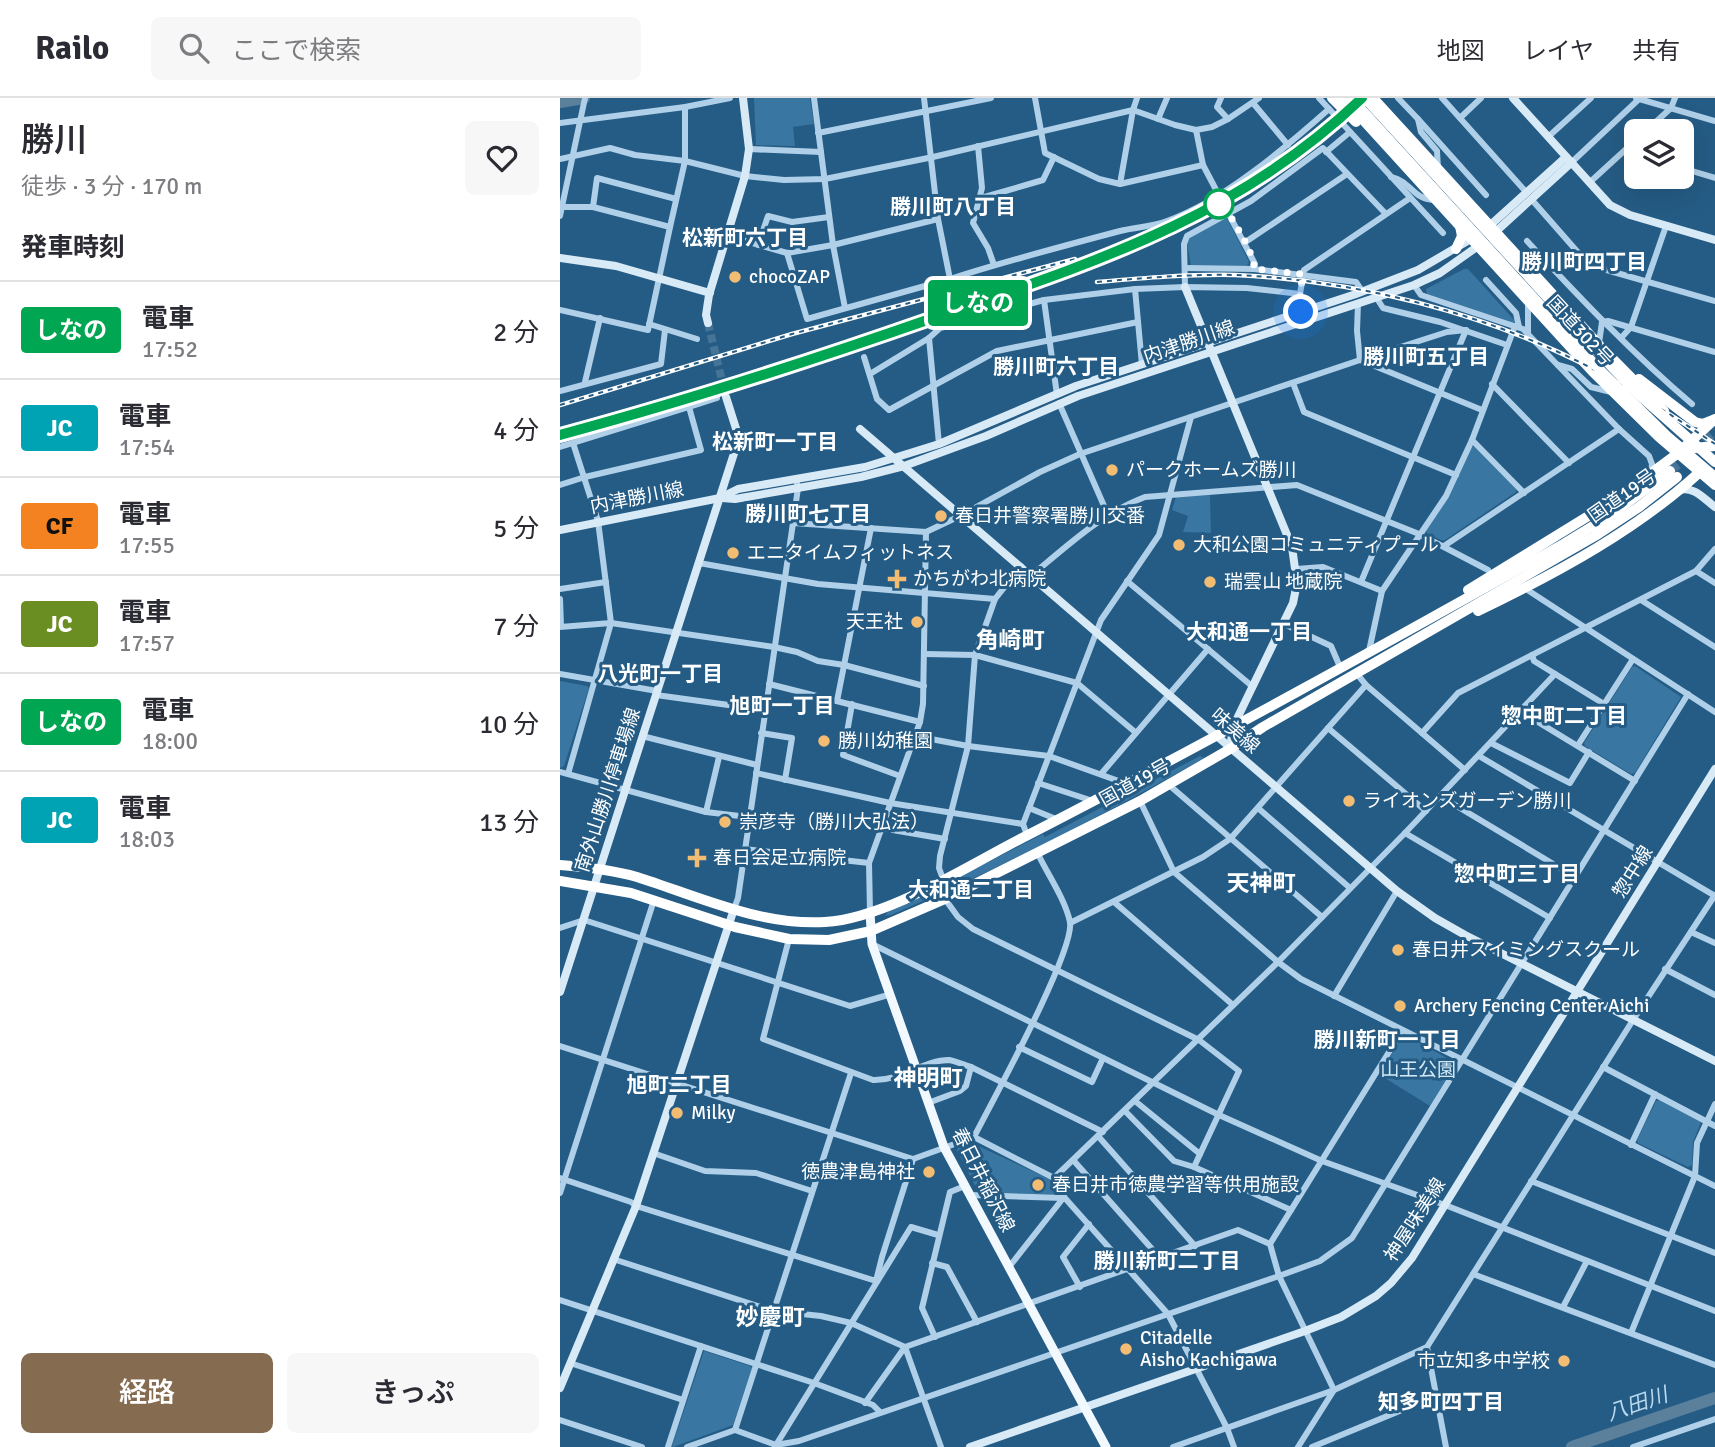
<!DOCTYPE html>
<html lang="ja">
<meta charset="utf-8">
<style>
:root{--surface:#fff;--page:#f7f7f7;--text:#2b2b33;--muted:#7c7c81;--line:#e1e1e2;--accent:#856c50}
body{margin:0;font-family:Signika,"Noto Sans JP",sans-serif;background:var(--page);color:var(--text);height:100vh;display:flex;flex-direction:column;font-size:26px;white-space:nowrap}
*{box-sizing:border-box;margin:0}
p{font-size:23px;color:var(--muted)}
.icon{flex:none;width:38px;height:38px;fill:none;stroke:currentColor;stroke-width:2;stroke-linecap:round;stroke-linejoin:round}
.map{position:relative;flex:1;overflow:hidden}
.side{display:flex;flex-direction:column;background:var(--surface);width:560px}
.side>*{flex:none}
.badge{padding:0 14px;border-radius:5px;font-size:24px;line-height:46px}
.buttons{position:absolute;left:1064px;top:21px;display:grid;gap:14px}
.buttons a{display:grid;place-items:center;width:70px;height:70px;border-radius:10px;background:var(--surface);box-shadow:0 7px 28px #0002;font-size:35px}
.you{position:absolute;width:35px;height:35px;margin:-18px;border:5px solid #fff;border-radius:50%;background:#1a73e8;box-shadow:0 0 0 10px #1a73e833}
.map>.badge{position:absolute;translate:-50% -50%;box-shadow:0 0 0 4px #fff}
h2{padding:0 21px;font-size:26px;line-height:63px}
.round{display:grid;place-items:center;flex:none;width:74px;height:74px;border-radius:10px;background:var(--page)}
.headline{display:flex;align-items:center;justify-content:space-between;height:119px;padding:0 21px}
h1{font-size:33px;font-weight:600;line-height:52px}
.button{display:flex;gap:14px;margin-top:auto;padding:14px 21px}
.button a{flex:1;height:80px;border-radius:10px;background:var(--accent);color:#fff;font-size:28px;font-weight:600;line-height:80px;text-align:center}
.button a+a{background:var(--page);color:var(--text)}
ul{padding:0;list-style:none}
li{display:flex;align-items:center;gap:21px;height:98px;padding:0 21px;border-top:2px solid var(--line)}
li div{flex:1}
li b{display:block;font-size:26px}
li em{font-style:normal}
li .badge{min-width:77px;font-weight:700;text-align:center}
header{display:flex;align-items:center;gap:42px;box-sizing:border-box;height:98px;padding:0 35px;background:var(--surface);border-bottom:2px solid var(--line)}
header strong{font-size:33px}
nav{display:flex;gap:38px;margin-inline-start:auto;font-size:24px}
.search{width:490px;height:63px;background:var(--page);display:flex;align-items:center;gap:18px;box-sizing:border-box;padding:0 24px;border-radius:10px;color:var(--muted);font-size:26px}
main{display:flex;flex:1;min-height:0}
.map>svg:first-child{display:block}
.green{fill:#3976a2}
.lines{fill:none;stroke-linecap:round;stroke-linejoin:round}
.river{stroke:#5a809c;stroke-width:12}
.secondary-tunnel{stroke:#467497;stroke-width:8;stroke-dasharray:8 4;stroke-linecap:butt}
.highway-tunnel{stroke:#467497;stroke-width:10;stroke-dasharray:10 5;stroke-linecap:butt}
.street{stroke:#afd0e8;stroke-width:6}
.secondary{stroke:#d9eaf7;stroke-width:8}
.primary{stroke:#f1f8fe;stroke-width:9}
.highway{stroke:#fff;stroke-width:10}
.rail-casing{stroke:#fff;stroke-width:4.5}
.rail{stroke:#255c85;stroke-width:2;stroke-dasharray:5;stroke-linecap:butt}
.highway-bridge{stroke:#fff;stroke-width:10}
.line-casing{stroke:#fff;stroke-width:16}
.line{stroke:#00a651;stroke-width:10}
.walk{stroke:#fff;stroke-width:7;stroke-dasharray:0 12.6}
.stop-dot{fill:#fff;stroke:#00a651;stroke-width:3.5}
.poi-dot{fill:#f2bc73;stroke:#255c85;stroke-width:2.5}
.labels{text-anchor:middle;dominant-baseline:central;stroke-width:6;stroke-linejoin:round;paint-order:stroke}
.poi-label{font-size:19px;fill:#fff;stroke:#255c85;text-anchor:start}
.street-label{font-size:19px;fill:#fff;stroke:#255c85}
.park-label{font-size:19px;fill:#d2e8f6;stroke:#255c85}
.neighbourhood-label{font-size:21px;font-weight:bold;fill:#fff;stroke:#255c85}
.water-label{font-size:21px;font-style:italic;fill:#badaf0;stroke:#255c85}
.quarter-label{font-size:23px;font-weight:bold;fill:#fff;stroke:#255c85}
</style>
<header>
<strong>Railo</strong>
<div class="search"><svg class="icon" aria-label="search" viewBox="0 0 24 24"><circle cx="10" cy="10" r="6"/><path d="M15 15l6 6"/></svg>ここで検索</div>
<nav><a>地図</a><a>レイヤ</a><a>共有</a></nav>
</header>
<main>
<section class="side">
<div class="headline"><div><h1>勝川</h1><p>徒歩 · 3 分 · 170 m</p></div><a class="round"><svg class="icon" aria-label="heart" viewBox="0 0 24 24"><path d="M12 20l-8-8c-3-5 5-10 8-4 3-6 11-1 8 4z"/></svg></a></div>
<h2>発車時刻</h2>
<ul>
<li><span class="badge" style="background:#00a651;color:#fff">しなの</span><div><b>電車</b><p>17:52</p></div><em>2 分</em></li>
<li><span class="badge" style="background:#00a3b4;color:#fff">JC</span><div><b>電車</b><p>17:54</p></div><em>4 分</em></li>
<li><span class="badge" style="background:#f58220;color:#111">CF</span><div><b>電車</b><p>17:55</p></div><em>5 分</em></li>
<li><span class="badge" style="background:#6b8e23;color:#fff">JC</span><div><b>電車</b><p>17:57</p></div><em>7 分</em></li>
<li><span class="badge" style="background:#00a651;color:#fff">しなの</span><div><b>電車</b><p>18:00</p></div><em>10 分</em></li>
<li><span class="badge" style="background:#00a3b4;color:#fff">JC</span><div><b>電車</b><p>18:03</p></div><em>13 分</em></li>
</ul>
<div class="button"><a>経路</a><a>きっぷ</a></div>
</section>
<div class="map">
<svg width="1155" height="1349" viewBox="0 0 1155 1349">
<rect width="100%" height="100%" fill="#255c85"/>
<g class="green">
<polygon points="194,0 250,0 254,26 233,29 235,48 196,47"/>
<polygon points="667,120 689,164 687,168 631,168 627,145 629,139"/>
<polygon points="904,171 908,171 955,223 954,225 867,196 866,191"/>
<polygon points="914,348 956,391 956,394 885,442 881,442 867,435 865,431 911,349"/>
<polygon points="650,397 651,435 623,434 628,418 612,412 616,399"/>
<polygon points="1075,568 1121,599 1075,675 1071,676 1025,648 1024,645 1072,569"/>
<polygon points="0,583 27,588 29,590 4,668 0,670"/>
<path d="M640 658 644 660C542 718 439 771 331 817L325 818 329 812 370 794 483 736 485 739Z"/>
<polygon points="843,936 896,965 870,1008 820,977"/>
<polygon points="1099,1002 1141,1024 1133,1044 1132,1067 1128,1069 1078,1045 1077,1042 1096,1003"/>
<polygon points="412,1045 491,1082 498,1093 495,1097 418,1094 397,1052 398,1050"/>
<polygon points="144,1253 190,1268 192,1270 173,1327 113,1349 112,1348"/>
</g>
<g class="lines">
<g class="river">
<polyline points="0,4 24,0"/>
<polyline points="1012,1349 1155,1300"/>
</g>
<polyline class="secondary-tunnel" points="148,225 166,299"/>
<polyline class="highway-tunnel" points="1110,373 1155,333"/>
<g class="street">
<polyline points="254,0 273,147 285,210"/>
<path d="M364 0 378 121 390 181C446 163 503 148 560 133 575 129 592 129 607 123 662 104 725 50 769 11"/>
<polyline points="475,0 485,55 539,81 560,86 643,67"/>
<polyline points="661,0 657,9 668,21"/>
<polyline points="759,0 883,135"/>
<polyline points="838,0 858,21 861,34 877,53 878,71"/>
<polyline points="882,0 967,95"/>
<polyline points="1076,0 1155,23"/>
<polyline points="693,5 728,47"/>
<polyline points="900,20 921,0"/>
<polyline points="598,21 607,0"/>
<polyline points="858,21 926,97"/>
<polyline points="0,25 125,9 170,0"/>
<polyline points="1086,33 1111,10 1115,0"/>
<polyline points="258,35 431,0"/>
<polyline points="988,39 1031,0"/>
<polyline points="418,48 422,90 413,125 428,150 434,167"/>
<polyline points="189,51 261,54"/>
<polyline points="766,54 790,34"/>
<polyline points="0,61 50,50 75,57 125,63 185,78 224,82 265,81 373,59 573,12 615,27 636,32 652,29 668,21 699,0"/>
<polyline points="1012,64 1079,1"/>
<polyline points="1122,70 1155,80"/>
<path d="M831 79C851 83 852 101 874 102"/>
<polyline points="1029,85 1076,42"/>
<polyline points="560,86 573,12 577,0"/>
<polyline points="421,100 483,82 494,59"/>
<polyline points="972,102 1029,167 1155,203"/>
<polyline points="0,109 33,109 110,129 88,232 0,212"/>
<polyline points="33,109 37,80 116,101"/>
<polyline points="0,118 25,0"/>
<polyline points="110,129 125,63 125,9"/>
<polyline points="168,138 227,155 273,147 378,121"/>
<path d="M967 143C1020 200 1073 256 1132 306"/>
<polyline points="684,145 787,76"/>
<polyline points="198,147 208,118 232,124 269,119"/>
<polyline points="227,155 247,221 390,181"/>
<polyline points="625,170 694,171 695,166 643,67 636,32"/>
<polyline points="694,171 796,184 802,193"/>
<polyline points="926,182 956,215 959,229"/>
<polyline points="854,187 861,197 963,231 1059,331 1089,358 1092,366 1091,374"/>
<polyline points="625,189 624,146 627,138 691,103 763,50 825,115"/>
<polyline points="575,191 582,267"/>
<polyline points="816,199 823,210 880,224 947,247"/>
<polyline points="484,202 497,297"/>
<polyline points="798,205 797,233 800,262 922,312"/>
<polyline points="741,214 740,196 744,172 850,100"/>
<polyline points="89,226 137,241"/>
<polyline points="968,235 968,203"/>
<polyline points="369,240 379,346"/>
<polyline points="1061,240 1071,229 1106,128"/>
<polyline points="1039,245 1042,224 1048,223 1155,254"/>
<polyline points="304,259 317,301 329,312 437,253 578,224"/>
<polyline points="998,267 1012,271 1031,289 1051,294"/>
<polyline points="310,276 369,240 380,230 484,202 575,191 625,189 687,190 740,196"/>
<polyline points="25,284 40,220"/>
<polyline points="733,285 744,314 896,377"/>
<polyline points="932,286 1009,365"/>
<polyline points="0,293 101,266 105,232"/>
<polyline points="499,305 548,417"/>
<polyline points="129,309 157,300"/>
<polyline points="912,342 964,395"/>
<polyline points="0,349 129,309 141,352 25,379 0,387"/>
<polyline points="233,425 366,434 402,417 480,374 520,356 800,262 887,234 906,232"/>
<polyline points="884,448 1059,331"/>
<polyline points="139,465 258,486 435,501 461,468"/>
<polyline points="736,471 763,469 822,493"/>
<polyline points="1136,473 1155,485"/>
<path d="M472 477C507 448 542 415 585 399L737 387 859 436 928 472"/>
<polyline points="567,483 693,589"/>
<polyline points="801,484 906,232"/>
<polyline points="0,491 46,484"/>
<polyline points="969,493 1155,614"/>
<polyline points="0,501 1,528"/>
<polyline points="1081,502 1155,549"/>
<polyline points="724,526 771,548 780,569"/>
<polyline points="0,529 51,525 214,549 237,554 258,563 284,567 364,588"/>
<polyline points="809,553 822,493 886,398 912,342 955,228"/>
<polyline points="365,556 415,557 517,585 575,634"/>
<polyline points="972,557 974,563 1044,606"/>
<polyline points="0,576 97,593"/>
<polyline points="797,576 806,587 905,672"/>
<polyline points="209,586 360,624"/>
<polyline points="96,597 205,612"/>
<polyline points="277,603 311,430"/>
<polyline points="292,606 283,657 340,678"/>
<polyline points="960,613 1075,683"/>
<polyline points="768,630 866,713"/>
<polyline points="201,635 232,640 225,682"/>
<polyline points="862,635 898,595 1136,473 1155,451"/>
<polyline points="82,638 197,667"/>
<polyline points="355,638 408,648 489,658 567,686"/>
<polyline points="931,645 1010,685 1029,654"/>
<polyline points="1018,647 1073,561"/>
<polyline points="919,658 1155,798"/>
<polyline points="0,674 146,714 188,719"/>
<polyline points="196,675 330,705 463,726"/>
<polyline points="8,676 51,525 38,423 13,345"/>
<polyline points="541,676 648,551"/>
<polyline points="478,685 533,703"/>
<polyline points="609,687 762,819"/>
<polyline points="880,698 1015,779"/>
<polyline points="580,703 614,774 718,864 741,881 1155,1088"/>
<polyline points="469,710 496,721"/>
<polyline points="698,710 790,790"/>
<polyline points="146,714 159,659"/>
<polyline points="321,730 385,741"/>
<polyline points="845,735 990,820"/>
<polyline points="467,737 463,726 541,522 599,437 631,319"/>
<polyline points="184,751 309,765"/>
<polyline points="383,781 379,770 380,758 408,648 415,557 435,501"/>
<polyline points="385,801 398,819 413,831 639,942 679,973 634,1069 731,1112"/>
<polyline points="554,804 673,907"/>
<polyline points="174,811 178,800 233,425 238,390 236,380"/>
<polyline points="310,814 309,765 360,624 363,606 366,434"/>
<polyline points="510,825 643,759 670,741 806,587"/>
<polyline points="0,830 24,822 290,908 328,897"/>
<polyline points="1131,834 1155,845"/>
<path d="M229 841 203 941 313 982C341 983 363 962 389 962 396 963 404 967 411 969L543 1034"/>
<polyline points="312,846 659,1017 762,1063 885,1107 1155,1213"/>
<polyline points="1105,871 1155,897"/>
<polyline points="774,898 837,793"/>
<polyline points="0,948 353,1061 414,1039 494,1080 504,1099 608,1216 667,1330 674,1349"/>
<polyline points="459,949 532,984 543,960"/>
<polyline points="1043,969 1155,1028"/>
<polyline points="575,1003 640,1056"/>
<polyline points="368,1005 400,993 406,988 411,969"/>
<polyline points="565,1013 614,1063 634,1069"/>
<polyline points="538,1038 635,1148"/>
<path d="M414 1039C432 1004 515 853 510 824 505 801 488 777 478 756"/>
<polyline points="1071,1047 1095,996"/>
<polyline points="93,1055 145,1073 196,1075 252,1093"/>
<polyline points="514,1063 600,1160"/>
<polyline points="0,1080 71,1104 76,1108 316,1183 322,1159 353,1061"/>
<polyline points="494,1080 718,864 845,735 995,576"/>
<polyline points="971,1083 1155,1155"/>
<polyline points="0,1095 94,802"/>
<polyline points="410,1097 503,1100"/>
<polyline points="53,1161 213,1213 261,1218 291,1225 345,1249 381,1349"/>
<polyline points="372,1165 387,1169 417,1224"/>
<polyline points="449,1169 504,1099"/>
<polyline points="913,1176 1155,1267"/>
<polyline points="520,1189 503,1159 529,1126"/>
<polyline points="0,1202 254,1285 313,1307 320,1314"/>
<polyline points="1003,1209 1027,1163"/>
<polyline points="1071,1235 1135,1078 1137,1045 1155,1006"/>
<polyline points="375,1239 362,1210 390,1094 405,1088"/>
<polyline points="867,1249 886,1349"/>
<polyline points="10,1265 123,1302"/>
<polyline points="305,1305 345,1249 678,1132 710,1146"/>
<polyline points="0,1322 82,1349"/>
<polyline points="175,1332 291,975"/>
<polyline points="216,1347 351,1129 378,1137"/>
<polyline points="108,1349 141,1248"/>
<polyline points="127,1349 175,1332 216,1347 239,1343 719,1178 760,1163 792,1140 1128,596"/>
<polyline points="613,1349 774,1292 867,1249 1073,922 1155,797"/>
<polyline points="738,1349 774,1292 719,1178 710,1146 842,933"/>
<polyline points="752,1349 876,1298"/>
<polyline points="1073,1349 1155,1321"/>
</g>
<g class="secondary">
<polyline points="953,0 1050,107 1070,117 1155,142"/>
<polyline points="926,131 1006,59"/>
<polyline points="931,138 1012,64"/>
<polyline points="0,160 56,168 150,195"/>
<polyline points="625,189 732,449 737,485 733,505 673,629 670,651"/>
<polyline points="148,225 146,217 149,197 185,78 189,51 183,0"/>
<polyline points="300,331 837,793 875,820 905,837 1155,963"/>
<path d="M1119 392C1134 388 1143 400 1155 409"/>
<polyline points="162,400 175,401 301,379 344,368 426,338 518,298 854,187 880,175 921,146"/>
<polyline points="0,432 160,400 178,391 305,369 379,346 516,288 796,196 858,172 916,138"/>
<polyline points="0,894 179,340 166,299"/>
<polyline points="0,1290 76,1108 174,811"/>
<polyline points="410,1349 745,1233 781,1219 816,1198 831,1185 852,1160 1155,671"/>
</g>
<polyline class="primary" points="310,815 312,846 384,1049 546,1349"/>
<g class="highway">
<polyline points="772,0 796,24"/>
<polyline points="783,0 1032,273 1099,339 1155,387"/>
<polyline points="813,0 1039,247 1104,313"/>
<polyline points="896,151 902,138 900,128"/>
<polyline points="1079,281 1135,324 1143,326 1153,322"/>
<polyline points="1134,350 1155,348"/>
<polyline points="908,492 1056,401 1117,356 1155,321"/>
<path d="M918 513C997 475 1079 431 1143 371"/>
<path d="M0 767C26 769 52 772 77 779 137 798 200 828 265 824 329 820 410 766 468 737 649 644 827 545 1005 445L1051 417 1110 373"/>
<polyline points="0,783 71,795 175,829 229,841 269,842 311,833 385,801 580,703 670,651 703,629 1035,438 1079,409 1117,379"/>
</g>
<defs>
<g id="rail">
<path d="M537 184C583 180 629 176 675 177 795 182 926 215 1033 271 1075 294 1115 319 1155 346"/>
<polyline points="0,307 232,236 515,161"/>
<path d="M0 337C126 304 250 263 373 220 451 193 531 168 606 134 677 101 746 54 802 0"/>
</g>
</defs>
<use href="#rail" class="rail-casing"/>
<use href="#rail" class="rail"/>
<g class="highway-bridge">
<polyline points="791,0 1038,270 1107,338 1155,379"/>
<polyline points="805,0 1031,247 1077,295 1155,364"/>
</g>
</g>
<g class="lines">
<defs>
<path id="line" d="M0 337C126 303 250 263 373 220 532 165 677 120 802 0"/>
</defs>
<use href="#line" class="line-casing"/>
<use href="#line" class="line"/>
<path class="walk" d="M659 106 657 97C667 114 695 153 694 171L743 176 740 195 741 214"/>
</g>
<circle class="stop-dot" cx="659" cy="106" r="14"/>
<g class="poi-dot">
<circle cx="175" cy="179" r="7"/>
<circle cx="552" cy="372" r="7"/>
<circle cx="381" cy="418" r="7"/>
<circle cx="619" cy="447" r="7"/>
<circle cx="173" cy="455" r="7"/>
<path d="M333.5 470.5h7v7h7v7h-7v7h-7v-7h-7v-7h7z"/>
<circle cx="650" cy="484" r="7"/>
<circle cx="357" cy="524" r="7"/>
<circle cx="264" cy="643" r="7"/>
<circle cx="789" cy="703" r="7"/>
<circle cx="165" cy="724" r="7"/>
<path d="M133.5 749.5h7v7h7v7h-7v7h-7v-7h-7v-7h7z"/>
<circle cx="838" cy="852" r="7"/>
<circle cx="840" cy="908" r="7"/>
<circle cx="117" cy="1015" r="7"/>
<circle cx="369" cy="1074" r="7"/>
<circle cx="478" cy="1087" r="7"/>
<circle cx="566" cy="1251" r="7"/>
<circle cx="1004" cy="1263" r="7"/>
</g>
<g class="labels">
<g class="poi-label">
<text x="189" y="179">chocoZAP</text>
<text x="566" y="372">パークホームズ勝川</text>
<text x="395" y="418">春日井警察署勝川交番</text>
<text x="633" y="447">大和公園コミュニティプール</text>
<text x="187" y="455">エニタイムフィットネス</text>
<text x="353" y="481">かちがわ北病院</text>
<text x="664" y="484">瑞雲山 地蔵院</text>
<text x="343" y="524" text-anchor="end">天王社</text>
<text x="278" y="643">勝川幼稚園</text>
<text x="803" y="703">ライオンズガーデン勝川</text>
<text x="179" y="724">崇彦寺（勝川大弘法）</text>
<text x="153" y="760">春日会足立病院</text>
<text x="852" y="852">春日井スイミングスクール</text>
<text x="854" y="908">Archery Fencing Center Aichi</text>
<text x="131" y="1015">Milky</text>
<text x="355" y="1074" text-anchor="end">徳農津島神社</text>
<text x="492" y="1087">春日井市徳農学習等供用施設</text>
<text x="580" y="1240">Citadelle<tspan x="580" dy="22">Aisho Kachigawa</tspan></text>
<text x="990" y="1263" text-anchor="end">市立知多中学校</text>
</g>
<g class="street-label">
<text transform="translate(1020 233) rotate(47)">国道302号</text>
<text transform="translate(629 244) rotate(-19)">内津勝川線</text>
<text transform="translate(1062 398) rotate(-35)">国道19号</text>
<text transform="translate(77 400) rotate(-11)">内津勝川線</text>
<text transform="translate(675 633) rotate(41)">味美線</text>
<text transform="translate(575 685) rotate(-29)">国道19号</text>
<text transform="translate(48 692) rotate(-72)">南外山勝川停車場線</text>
<text transform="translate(1073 774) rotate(-58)">惣中線</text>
<text transform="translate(423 1082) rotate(63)">春日井稲沢線</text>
<text transform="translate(855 1122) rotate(-57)">神屋味美線</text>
</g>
<g class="park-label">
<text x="858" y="972">山王公園</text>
</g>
<g class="neighbourhood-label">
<text x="393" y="109">勝川町八丁目</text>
<text x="185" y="140">松新町六丁目</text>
<text x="1024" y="164">勝川町四丁目</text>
<text x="866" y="259">勝川町五丁目</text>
<text x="496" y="269">勝川町六丁目</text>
<text x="215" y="344">松新町一丁目</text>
<text x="248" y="416">勝川町七丁目</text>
<text x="689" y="534">大和通一丁目</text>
<text x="100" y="576">八光町一丁目</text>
<text x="222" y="608">旭町一丁目</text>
<text x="1004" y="618">惣中町二丁目</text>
<text x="957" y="776">惣中町三丁目</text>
<text x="411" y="792">大和通二丁目</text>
<text x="827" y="942">勝川新町一丁目</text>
<text x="119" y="987">旭町二丁目</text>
<text x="607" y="1163">勝川新町二丁目</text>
<text x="881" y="1304">知多町四丁目</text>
</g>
<g class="water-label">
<text transform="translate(1077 1306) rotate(-19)">八田川</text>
</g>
<g class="quarter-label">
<text x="450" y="542">角崎町</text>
<text x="701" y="785">天神町</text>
<text x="368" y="980">神明町</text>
<text x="210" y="1219">妙慶町</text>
</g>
</g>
</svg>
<div class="buttons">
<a><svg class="icon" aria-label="layers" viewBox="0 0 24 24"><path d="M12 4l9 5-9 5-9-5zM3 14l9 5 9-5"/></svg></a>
</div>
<div class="you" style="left:741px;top:214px"></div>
<b class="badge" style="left:418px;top:205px;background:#00a651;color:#fff">しなの</b>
</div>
</main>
